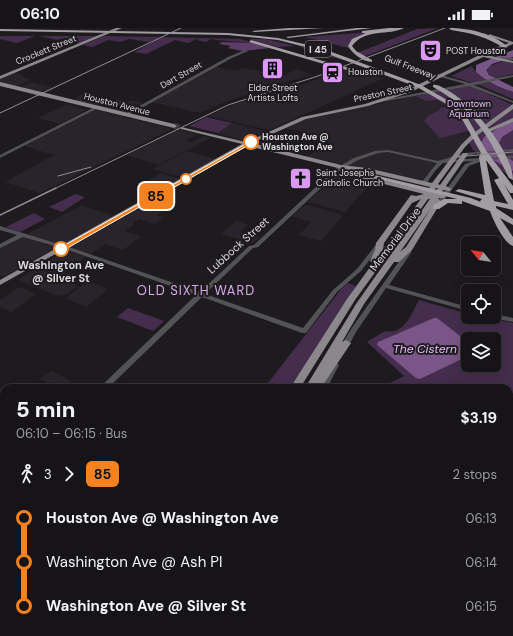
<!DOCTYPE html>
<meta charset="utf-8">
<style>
:root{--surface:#161417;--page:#232124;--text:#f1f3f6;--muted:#9e9ea1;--line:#353336}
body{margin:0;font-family:"DM Sans",sans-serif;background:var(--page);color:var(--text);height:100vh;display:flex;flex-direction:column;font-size:15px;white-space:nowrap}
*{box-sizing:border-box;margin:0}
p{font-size:13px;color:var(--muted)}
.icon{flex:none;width:22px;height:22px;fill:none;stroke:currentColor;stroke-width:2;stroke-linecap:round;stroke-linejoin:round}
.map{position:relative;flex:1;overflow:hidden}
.panel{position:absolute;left:0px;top:356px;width:513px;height:252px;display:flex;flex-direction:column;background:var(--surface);border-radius:12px 12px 0 0;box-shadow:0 4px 16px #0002,0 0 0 1px var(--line)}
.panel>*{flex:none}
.badge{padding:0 8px;border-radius:6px;font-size:14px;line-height:26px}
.needle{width:26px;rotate:300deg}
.controls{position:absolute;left:461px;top:208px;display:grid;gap:8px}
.controls a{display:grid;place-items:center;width:40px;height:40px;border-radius:6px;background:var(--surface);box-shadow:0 4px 16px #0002,0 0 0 1px var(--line);font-size:20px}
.map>.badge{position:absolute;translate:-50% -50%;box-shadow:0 0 0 2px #fff}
.legs{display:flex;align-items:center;gap:6px;height:44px;padding:0 16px;font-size:13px}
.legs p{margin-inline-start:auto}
.overview{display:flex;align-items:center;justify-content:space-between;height:68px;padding:0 16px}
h1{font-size:22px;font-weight:800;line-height:30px}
ul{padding:0 16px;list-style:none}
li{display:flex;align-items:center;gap:14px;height:44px;font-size:15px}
li i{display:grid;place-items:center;width:6px;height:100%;margin:0 5px;background:currentColor}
li i::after{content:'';width:10px;height:10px;margin:-5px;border:3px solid;border-radius:50%;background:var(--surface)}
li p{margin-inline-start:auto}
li:first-child i{background:linear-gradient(#0000 50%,currentColor 0)}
li:last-child i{background:linear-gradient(currentColor 50%,#0000 0)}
.status{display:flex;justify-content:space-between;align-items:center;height:28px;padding:0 20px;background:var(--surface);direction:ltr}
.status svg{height:11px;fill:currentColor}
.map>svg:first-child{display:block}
.built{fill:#29232c}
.green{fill:#442d4d;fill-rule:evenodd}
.forest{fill:#5e3d6b}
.water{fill:#795687}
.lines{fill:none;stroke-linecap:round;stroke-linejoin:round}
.major-tunnel{stroke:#3a383b;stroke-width:6;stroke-dasharray:6 3;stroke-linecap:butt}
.minor{fill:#535254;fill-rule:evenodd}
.major{fill:#8b888c;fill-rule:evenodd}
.highway{fill:#a19da2;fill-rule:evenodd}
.tram{stroke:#908e91;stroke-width:1}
.rail-far1{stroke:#908e91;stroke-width:1}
.rail{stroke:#908e91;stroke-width:1.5}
.line-1{fill:#f58220;stroke:#fff}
.stop-1-dot{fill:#fff;stroke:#f58220;stroke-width:2}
.labels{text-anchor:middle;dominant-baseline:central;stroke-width:4;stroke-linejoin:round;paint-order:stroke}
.far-street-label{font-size:9px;fill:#dbdadc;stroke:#1e1b1f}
.far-poi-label{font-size:9px;fill:#dbdadc;stroke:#1e1b1f;text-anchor:start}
.far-park-label{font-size:9px;fill:#e6bcf8;stroke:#1e1b1f}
.far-stop-label{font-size:9px;font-weight:bold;fill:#dbdadc;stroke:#1e1b1f;text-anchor:start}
.shield{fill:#1e1b1f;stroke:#a2a1a3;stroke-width:1}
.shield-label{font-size:10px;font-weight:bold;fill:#dbdadc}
.street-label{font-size:11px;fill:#dbdadc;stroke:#1e1b1f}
.stop-label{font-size:11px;font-weight:bold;fill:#dbdadc;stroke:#1e1b1f}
.water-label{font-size:12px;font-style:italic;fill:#e6bcf7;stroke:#1e1b1f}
.quarter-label{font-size:13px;letter-spacing:1px;fill:#d7aaea;stroke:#1e1b1f}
</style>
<div class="status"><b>06:10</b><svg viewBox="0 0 49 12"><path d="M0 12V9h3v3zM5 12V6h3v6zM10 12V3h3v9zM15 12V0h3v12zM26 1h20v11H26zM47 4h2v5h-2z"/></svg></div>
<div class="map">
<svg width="513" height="608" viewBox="0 0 513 608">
<rect width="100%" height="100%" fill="#1e1b1f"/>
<g class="built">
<polygon points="215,39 238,43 242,40 284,48 296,41 313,47 272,58 223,75 200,85 151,74"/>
<polygon points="343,41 384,50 270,102 207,88 244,72 299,58"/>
<polygon points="14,45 24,48 22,49 32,52 16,58 0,54 0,51"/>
<polygon points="30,54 52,59 41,64 21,59"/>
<polygon points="82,66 108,72 97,77 74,72"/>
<polygon points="415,68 426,73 438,72 448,79 440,81 439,83 431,86 462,106 467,103 470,108 452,129 443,133 423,154 308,129 328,110 285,100 307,91"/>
<polygon points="116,71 127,74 131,72 143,75 125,84 102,78"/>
<polygon points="67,76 86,82 60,96 38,90"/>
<polygon points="94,81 172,101 40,165 5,154 54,127 24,118"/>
<polygon points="232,95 261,102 266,104 245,113 218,105"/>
<polygon points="179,102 198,106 186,113 191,114 204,108 211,110 159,137 126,127"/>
<polygon points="187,123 215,131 182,149 153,141"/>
<polygon points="340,142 373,153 345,184 308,174"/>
<polygon points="161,145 180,151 157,164 141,159 153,153 148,152"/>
<polygon points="82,177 114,188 61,217 27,206"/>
<polygon points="145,177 163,183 157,187 163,190 155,196 139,191 133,195 134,196 125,203 141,208 123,222 105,216 91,226 70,220"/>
<polygon points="308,177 343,187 321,213 299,207 311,194 291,188 304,178"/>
<polygon points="236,193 248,197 240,204 261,209 253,215 221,206"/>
<polygon points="22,208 56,220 3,249 0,248 0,220"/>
<polygon points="66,222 86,229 58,250 78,258 65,267 58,268 17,252"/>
<polygon points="88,253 108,261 86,279 67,271 68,268"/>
<polygon points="19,259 36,266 11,284 0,279 0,272"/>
<polygon points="51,343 53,344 72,353 64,360 60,360 39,351"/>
<polygon points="0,494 4,496 4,547 0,551"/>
</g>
<g class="green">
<polygon points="438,0 363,29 357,25 417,1"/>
<polygon points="370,4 351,13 349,20 305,9"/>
<polygon points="0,8 35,8 17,15 0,11"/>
<polygon points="40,8 98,8 80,16 70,14 78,10 66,10 57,12"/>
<polygon points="104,8 160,9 149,14 129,11 120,14 108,12 92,19 83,17"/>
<path d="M162 9 240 11 255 15C240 13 225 14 211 11L206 14 197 12 199 10 188 15 175 12 146 26 134 24Z"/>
<polygon points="248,11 266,11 295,18 278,19"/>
<polygon points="298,17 349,33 312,25"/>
<polygon points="503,33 513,35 513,46 494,50 486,44 487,39"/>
<path d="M472 38C478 50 500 60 513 64V71L479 57 451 48Z"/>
<polygon points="469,57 513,77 513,151 473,122 469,115 471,106 469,103 440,110 424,93 429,87 440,82 439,80 448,79 438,72 426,73 415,68"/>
<polygon points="206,89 232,95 218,105 189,98"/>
<polygon points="75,166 85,169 62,184 49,179"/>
<polygon points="34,185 45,191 20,204 6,199"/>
<polygon points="348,255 356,258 290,360 264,360 342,260"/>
<path d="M419 272 468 286V289H481L513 295V524L509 529V360H380L404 348 367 314 385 303C404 307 411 287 419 272ZM468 311H494V337H468Z"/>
<polygon points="128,280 164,293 153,303 117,289"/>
<polygon points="4,547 4,604 220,604 220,608 0,608 0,551"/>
<polygon points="249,604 466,604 464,608 248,608"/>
</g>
<polygon class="forest" points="222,14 255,15 272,20 243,23 228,20 231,18 219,16"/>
<g class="water">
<path d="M513 22V29L492 36 486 42 489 47 513 59V64C500 60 486 53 476 44V37Z"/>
<polygon points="513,91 513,102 502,109 498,117 502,126 513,133 513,143 488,129 481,115 484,109"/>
<polygon points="434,290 437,290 468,314 468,328 420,351 416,350 377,317 378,314"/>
</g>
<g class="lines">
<polyline class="major-tunnel" points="174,98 183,100"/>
<g class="minor">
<polygon points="245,22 248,23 230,31 127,88 123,87 228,29"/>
<polygon points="498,29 513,30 513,32 497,31"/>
<polygon points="412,39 470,55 513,47 513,49 474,57 513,73 513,75 469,58 376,75 376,73 377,73 465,56 412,41"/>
<polygon points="95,79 98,80 0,130 0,127"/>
<polygon points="513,121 513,123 475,126 449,132 513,128 513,130 482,133 469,138 440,178 438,179 435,177 465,136 473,133 443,135 435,143 426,156 424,157 421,155 437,135 388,124 378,125 358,132 339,143 258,219 253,220 205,266 303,300 333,262 357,241 378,214 382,214 382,216 361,243 337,264 306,305 302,305 202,269 108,360 99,360 196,267 68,222 23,209 0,220 0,216 17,207 0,202 0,198 72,220 200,264 249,218 254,217 335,141 354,130 375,123 388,122 438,133 465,125"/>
<polygon points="409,218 412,220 411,225 389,257 468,279 468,283 386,260 356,304 346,323 340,323 339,321 351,301 405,225 407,219"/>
<polygon points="494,286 513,290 513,294 492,290 494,289"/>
<polygon points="335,334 339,337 327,360 319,360 332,335"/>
<polygon points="4,449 4,459 0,461 0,451"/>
<polygon points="0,482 4,484 4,492 0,490"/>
</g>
<g class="major">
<polygon points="116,0 122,0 0,51 0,48"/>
<path d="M489 6 513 14V16L487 27 513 33V35L483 29 411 64 368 78 306 91 252 115 341 137 367 140 432 155 461 117 471 107 513 76V81L475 109 465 119 438 156 440 157 463 125H467L468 126 446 158 452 161 449 163 443 162 440 166 445 168V170H438L441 174 412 222 399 234H394L364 276 342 314 346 312 351 315 321 360H305L356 276 430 171H428L355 272 300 360H290L347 271 373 235 370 233 375 222 376 215 411 167 416 168 424 166 364 151 343 143 342 141 248 118 0 257V252L242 116 181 101V99L246 114 302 89 365 76 407 62 492 21 509 15 489 8ZM351 142 367 144 430 159 427 163 368 149ZM436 160H438L434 165 432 164ZM421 171 383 222 384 215 412 175ZM431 180 406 219 400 224Z"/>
<polygon points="0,54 174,96 177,98 174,100 0,58"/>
<polygon points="513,90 513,94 489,104 484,103"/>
<polygon points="513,530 513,545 509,547 509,532"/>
<polygon points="513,557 513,575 509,576 509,558"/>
<polygon points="221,604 248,604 247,608 220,608"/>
<polygon points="467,604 481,604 480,608 466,608"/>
<polygon points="486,604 500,604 499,608 485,608"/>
</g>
<g class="highway">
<polygon points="290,0 323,0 254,4 252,3"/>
<polygon points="357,0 372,0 288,10 286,9"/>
<path d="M389 0H404C389 8 365 0 352 18L356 23 372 32V34C363 34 352 25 348 18L352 11 366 5H362V3Z"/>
<path d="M449 0C470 0 494 6 508 19L504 20C487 9 471 5 451 2Z"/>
<path d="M0 1 228 5 278 10 321 20 421 57 454 76 467 89 487 124 513 158V165H510L504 156 513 172V182L496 178V180L513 191V197L500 190 513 209V218C504 215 493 192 490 183L462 173V176L448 175 439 181H433V177L444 171H457L345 143 349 141 471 170 481 174 480 173 482 171 455 163 459 161 485 167 479 129 481 125 462 91 450 78 417 59 317 22 278 12 228 7 0 3ZM486 132 499 150 494 152 508 176 494 173Z"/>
<polygon points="251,12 337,37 377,46 374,48 334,39 249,14"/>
<path d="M433 57C438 56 443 60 447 62 472 75 513 124 513 152L509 150C488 108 476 83 433 59Z"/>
</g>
<polyline class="tram" points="456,129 513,124"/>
<g class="rail-far1">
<polyline points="0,85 181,0"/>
<polyline points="58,148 91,139"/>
<polyline points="54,161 228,77 318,48 445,0"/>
</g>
<polyline class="rail" points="0,187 56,160"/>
</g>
<polygon class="line-1" points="251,113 252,115 64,222 58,221"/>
<defs>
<symbol id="theatre-square" viewBox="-11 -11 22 22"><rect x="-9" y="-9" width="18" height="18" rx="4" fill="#db99f5" stroke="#1e1b1f"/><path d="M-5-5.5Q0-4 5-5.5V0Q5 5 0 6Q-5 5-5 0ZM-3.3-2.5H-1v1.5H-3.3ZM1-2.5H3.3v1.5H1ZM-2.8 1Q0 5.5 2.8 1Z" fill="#111"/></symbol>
<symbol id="building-square" viewBox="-11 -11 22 22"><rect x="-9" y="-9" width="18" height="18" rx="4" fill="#db99f5" stroke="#1e1b1f"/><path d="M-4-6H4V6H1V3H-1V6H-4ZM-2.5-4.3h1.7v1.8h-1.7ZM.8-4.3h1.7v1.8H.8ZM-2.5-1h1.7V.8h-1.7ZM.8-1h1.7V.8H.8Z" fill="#111"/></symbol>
<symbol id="station-square" viewBox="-11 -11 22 22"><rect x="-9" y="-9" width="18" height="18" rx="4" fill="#db99f5" stroke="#1e1b1f"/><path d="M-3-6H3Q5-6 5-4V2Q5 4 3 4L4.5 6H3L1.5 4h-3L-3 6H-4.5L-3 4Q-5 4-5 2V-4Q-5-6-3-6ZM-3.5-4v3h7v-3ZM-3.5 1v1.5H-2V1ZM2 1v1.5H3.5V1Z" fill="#111"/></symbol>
<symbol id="church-square" viewBox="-11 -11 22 22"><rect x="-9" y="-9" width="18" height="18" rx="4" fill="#db99f5" stroke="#1e1b1f"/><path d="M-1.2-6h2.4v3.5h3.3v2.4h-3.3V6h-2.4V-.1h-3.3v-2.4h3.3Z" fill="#111"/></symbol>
</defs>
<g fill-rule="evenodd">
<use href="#theatre-square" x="418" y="10" width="25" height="25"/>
<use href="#building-square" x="260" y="28" width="25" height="25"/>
<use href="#station-square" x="320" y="32" width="25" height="25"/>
<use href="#church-square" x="288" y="138" width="25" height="25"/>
</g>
<g class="stop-1-dot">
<circle cx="251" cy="114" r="7"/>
<circle cx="186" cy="151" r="5"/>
<circle cx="61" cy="221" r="7"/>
</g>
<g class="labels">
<g class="far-street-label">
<text transform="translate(46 22) rotate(-22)">Crockett Street</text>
<text transform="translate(410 39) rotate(21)">Gulf Freeway</text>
<text transform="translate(181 47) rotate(-29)">Dart Street</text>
<text transform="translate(383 65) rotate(-12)">Preston Street</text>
<text transform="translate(117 76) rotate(14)">Houston Avenue</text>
</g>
<g class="far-poi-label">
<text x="446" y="23">POST Houston</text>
<text x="348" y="44">Houston</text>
<text x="273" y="60" text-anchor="middle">Elder Street<tspan x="273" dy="10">Artists Lofts</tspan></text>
<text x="316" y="145">Saint Josephs<tspan x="316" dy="10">Catholic Church</tspan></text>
</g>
<g class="far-park-label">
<text x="469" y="76">Downtown<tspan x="469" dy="10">Aquarium</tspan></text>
</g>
<g class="far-stop-label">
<text x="262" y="109">Houston Ave @<tspan x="262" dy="10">Washington Ave</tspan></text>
</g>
<rect class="shield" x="305" y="13" width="26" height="16" rx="3"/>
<g class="shield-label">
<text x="318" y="21">I 45</text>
</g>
<g class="street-label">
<text transform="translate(395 211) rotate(-53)">Memorial Drive</text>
<text transform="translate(238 217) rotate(-42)">Lubbock Street</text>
</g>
<g class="stop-label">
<text x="61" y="237">Washington Ave<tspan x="61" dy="13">@ Silver St</tspan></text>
</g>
<g class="water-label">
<text x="425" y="321">The Cistern</text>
</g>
<g class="quarter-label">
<text x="196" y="262">OLD SIXTH WARD</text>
</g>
</g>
</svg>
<div class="controls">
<a><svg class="needle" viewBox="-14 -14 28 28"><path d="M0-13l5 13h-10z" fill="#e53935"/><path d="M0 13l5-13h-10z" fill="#9e9ea1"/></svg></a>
<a><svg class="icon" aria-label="locate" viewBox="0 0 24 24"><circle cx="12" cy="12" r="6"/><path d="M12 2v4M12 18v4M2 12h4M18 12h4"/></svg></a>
<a><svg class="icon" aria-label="layers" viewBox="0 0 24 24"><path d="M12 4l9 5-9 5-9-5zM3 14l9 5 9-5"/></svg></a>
</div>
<b class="badge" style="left:156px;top:168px;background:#f58220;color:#111">85</b>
<section class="panel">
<div class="overview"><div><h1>5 min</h1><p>06:10 – 06:15 · Bus</p></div><b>$3.19</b></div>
<div class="legs"><svg class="icon" aria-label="walk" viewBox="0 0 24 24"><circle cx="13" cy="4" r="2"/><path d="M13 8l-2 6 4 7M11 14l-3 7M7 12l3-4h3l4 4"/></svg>3<svg class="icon" aria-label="forward" viewBox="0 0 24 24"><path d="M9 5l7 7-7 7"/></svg><b class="badge" style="background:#f58220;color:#111">85</b><p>2 stops</p></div>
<ul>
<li><i style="color:#f58220"></i><b>Houston Ave @ Washington Ave</b><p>06:13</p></li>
<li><i style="color:#f58220"></i><span>Washington Ave @ Ash Pl</span><p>06:14</p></li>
<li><i style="color:#f58220"></i><b>Washington Ave @ Silver St</b><p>06:15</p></li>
</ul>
</section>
</div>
